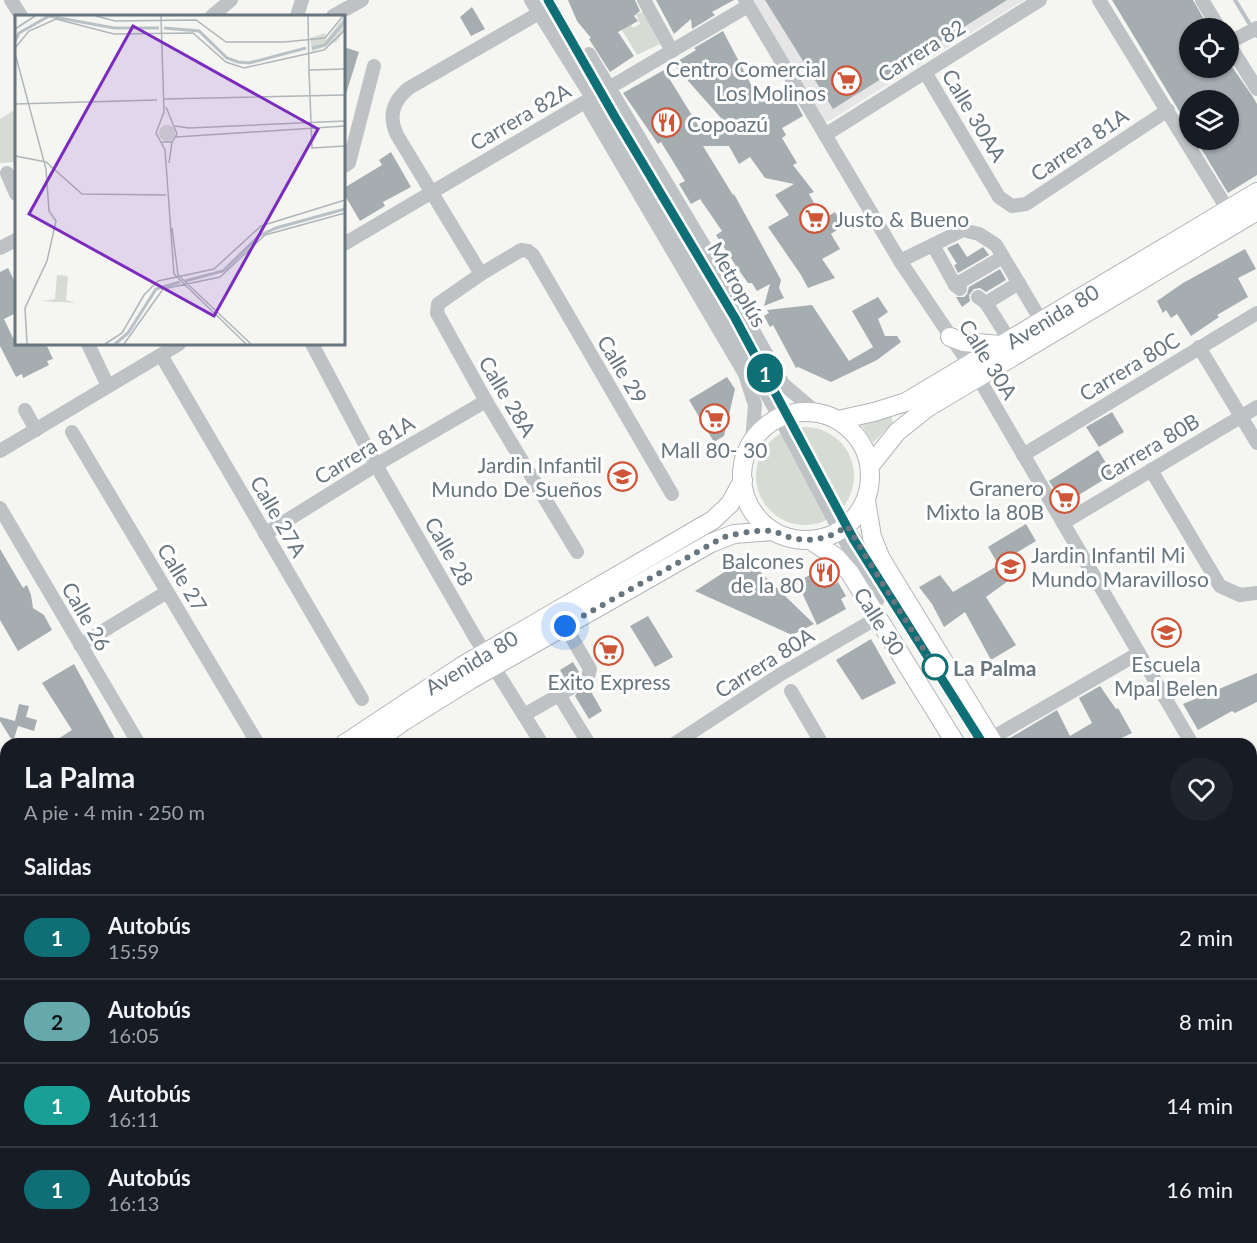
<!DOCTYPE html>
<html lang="es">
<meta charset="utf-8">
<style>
:root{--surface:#171b24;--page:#20242c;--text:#f1f3f6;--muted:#9ea1a6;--line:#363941}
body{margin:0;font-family:Lato,sans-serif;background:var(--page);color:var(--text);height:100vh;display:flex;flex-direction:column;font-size:22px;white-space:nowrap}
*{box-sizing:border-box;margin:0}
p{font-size:20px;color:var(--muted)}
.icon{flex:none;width:33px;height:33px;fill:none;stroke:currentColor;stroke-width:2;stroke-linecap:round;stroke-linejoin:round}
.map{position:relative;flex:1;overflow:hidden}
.panel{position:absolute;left:0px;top:738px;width:1257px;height:506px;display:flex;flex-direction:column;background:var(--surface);border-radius:18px 18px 0 0;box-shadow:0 2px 4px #0004}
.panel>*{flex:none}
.badge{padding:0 12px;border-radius:20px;font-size:21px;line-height:39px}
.buttons{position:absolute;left:1179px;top:18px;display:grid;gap:12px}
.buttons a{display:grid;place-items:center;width:60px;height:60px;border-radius:50%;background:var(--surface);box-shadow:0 2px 4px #0004;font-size:30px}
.you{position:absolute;width:30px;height:30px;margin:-15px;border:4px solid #fff;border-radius:50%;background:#1a73e8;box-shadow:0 0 0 9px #1a73e833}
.map>.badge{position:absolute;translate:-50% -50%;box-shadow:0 0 0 3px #fff}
h2{padding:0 24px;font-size:22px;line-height:54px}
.round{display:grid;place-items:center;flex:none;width:63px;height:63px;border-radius:32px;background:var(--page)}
.overview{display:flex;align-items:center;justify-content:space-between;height:102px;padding:0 24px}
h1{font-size:28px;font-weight:700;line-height:45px}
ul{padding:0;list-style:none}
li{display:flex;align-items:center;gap:18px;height:84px;padding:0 24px;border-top:2px solid var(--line)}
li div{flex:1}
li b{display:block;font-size:22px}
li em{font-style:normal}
li .badge{min-width:66px;font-weight:700;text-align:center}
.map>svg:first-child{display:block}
.built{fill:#e5e6e5}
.green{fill:#d6dbd3}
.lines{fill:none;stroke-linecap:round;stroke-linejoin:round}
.stream{stroke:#b8c1c5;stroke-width:4}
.building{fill:#a6adb1}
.major-casing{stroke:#b2b6b9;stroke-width:20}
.minor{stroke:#bec2c5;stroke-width:14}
.major{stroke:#fff;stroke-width:18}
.line-casing{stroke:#fff;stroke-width:14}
.line{stroke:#0e6f76;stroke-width:9}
.walk{stroke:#67757f;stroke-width:6;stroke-dasharray:0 10.8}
.stop-dot{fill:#fff;stroke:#0e6f76;stroke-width:3}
.labels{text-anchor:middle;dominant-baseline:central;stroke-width:6;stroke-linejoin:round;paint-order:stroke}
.street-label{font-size:21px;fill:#67757f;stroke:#fff}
.poi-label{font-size:21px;fill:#67757f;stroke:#fff;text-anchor:end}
.stop-label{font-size:21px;font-weight:bold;fill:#67757f;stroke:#fff;text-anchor:start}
.inset-river{fill:none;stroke:#b8c1c5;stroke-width:3}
.inset-road{fill:none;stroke:#afb6ba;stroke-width:1.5}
.view{fill:#7b2cbf;fill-opacity:0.15;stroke:#7b2cbf;stroke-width:3}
.inset-edge{fill:none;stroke:#67757f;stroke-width:3}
</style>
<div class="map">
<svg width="1257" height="1243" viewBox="0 0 1257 1243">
<rect width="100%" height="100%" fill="#f5f5f2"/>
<polygon class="built" points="751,0 1024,0 829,121 824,121"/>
<g class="green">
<polygon points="643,12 660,44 637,55 619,25 629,20 633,28 640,24 636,14"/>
<polygon points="16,109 16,162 0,163 0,119"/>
<polygon points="891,416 893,422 873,443 861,424"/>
<circle cx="805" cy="476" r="49"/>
</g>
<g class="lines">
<g class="stream">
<polyline points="1235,0 1257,36"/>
<polyline points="0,882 6,887"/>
<polyline points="524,1238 541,1243"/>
</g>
</g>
<g class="building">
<polygon points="568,0 635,0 640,11 634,16 638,21 618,32 634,56 610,72 589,39 591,38 577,21"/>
<polygon points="656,0 734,0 712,12 715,15 692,29 691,19 674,34"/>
<polygon points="765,0 1007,0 833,109"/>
<polygon points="1112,0 1193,0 1209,28 1190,28 1190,68 1228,68 1228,61 1253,97 1257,104 1257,175 1228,193 1196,140 1228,140 1228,100 1190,100 1190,129"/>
<polygon points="472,7 485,29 471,36 460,17"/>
<polygon points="723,31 757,96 788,90 795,101 803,116 782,128 786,135 782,138 797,163 793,165 814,192 809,194 823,219 835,212 843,226 831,234 840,249 822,259 835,278 808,288 801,275 768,227 789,215 775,195 794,184 765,178 750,157 739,164 729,146 703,146 733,195 734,194 781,280 779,288 784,298 764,306 770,284 757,291 752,283 748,283 738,269 716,235 722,231 700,199 691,204 679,184 685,181 661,142 658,144 623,93 664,70 701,130 721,118 673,64 696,50 694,48"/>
<polygon points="344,47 359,52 346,94 344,93"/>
<polygon points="391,152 411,187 383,202 385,206 360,221 344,194 344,188 382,165 379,160"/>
<polygon points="958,243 967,257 983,247 989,255 958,273 954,265 957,264 947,248"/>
<polygon points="1245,249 1256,269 1238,278 1248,297 1217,315 1219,317 1191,336 1177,314 1171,318 1166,310 1163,313 1157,301 1183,283"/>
<polygon points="8,268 16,284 16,313 4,319 13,338 16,336 16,344 46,344 53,359 47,361 49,365 23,378 22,374 16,377 0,346 0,272"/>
<polygon points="1000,269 1006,280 986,292 980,288 974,289 969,295 970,301 962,307 956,297 964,297 967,294 969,287"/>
<polygon points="878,297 888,312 878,319 885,336 897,336 901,342 877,360 831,382 798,367 796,368 773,325 770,327 764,316 769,313 767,310 812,305 849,361 873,347 852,311"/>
<polygon points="727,377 735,389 724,436 714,442 689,400"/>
<polygon points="1112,412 1124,432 1099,447 1086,427"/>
<polygon points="1098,450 1113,474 1064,504 1049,481"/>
<polygon points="1026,524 1036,541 998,564 988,547"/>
<polygon points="0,549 23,588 27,585 31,595 33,608 44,615 52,630 18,651 0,620"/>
<polygon points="746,558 814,624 792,635 695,591"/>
<polygon points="997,566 1008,581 986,597 1016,645 991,660 965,612 944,627 932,604 919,587 940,575 953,592"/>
<polygon points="819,570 824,585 833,580 835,584 838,582 846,596 841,599 846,609 817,625 797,582"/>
<polygon points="648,616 673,657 655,667 630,626"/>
<polygon points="871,639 896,683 862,700 836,660"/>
<polygon points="573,662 579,672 575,680 566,680 560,670"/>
<polygon points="74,664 118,744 50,744 72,730 42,683"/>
<polygon points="1257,673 1257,702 1235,713 1232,711 1198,730 1183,704"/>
<polygon points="1100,686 1116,709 1118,708 1132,733 1109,744 1005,744 1005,741 1057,710 1070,736 1092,723 1079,698"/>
<polygon points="580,688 589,688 602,711 589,719 575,696"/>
<polygon points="19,704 29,706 26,717 37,720 34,731 18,726 13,742 0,721 0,717 15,721"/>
</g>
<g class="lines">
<defs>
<g id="major">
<polyline points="950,337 964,342 1001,345"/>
<circle cx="806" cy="476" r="64"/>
<polyline points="838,420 874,412 906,402 1257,192"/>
<polyline points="870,466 897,432 927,408 1257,211"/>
<polyline points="866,501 872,537 881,559 994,744"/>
<polyline points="810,540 836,557 850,573 956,744"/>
<polyline points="344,744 462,666 713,520 730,504 743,480"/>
<polyline points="372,744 404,721 470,680 711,543 734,534 773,531"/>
<polyline points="1251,1153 1257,1162"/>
<polyline points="1251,1199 1257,1195"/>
<polyline points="1251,1213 1257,1222"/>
<polyline points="7,1243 8,1238"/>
<polyline points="28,1243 30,1238"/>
<polyline points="1177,1243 1186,1238"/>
</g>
</defs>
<use href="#major" class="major-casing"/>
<g class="minor">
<polyline points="11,0 21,16"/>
<polyline points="531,0 608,123 729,326 791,438 877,601"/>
<polyline points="548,0 616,119"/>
<polyline points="644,0 672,51"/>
<polyline points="745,0 900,261 978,377 1192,744"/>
<polyline points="1099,0 1228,210"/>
<polyline points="1202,0 1219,28"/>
<polyline points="212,16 231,0"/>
<polyline points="297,16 302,0"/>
<polyline points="333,16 362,0"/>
<polyline points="1228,43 1257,89"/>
<polyline points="1228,43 1257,28"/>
<polyline points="589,54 730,289 783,384 816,412"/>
<polyline points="925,72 999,197 1012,206 1026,204 1168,110"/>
<polyline points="590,110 745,374 755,405 752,441"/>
<polyline points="825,135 1040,0"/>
<polyline points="344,166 349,163 374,66"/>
<polyline points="7,173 16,194"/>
<polyline points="344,244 748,6"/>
<polyline points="933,245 955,285 960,289"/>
<polyline points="0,248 16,240"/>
<polyline points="900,261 963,230 979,234 996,245 1042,322"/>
<path d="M481 274 397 135C388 116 393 101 409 88L534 16"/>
<polyline points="955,285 1003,257"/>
<polyline points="978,297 986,303 1010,341"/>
<polyline points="986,303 1019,283"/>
<polyline points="88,344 108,386"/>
<polyline points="312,344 376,465 475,637 542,744"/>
<polyline points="1199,347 1257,443"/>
<polyline points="161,355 362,699"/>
<polyline points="25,410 36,430"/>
<polyline points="72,432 258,744"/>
<polyline points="0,451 179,344"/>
<polyline points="1023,455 1257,313"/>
<polyline points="1151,470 1220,586 1240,595 1257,593"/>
<polyline points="0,508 139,744"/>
<polyline points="1063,523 1257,407"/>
<polyline points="265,534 376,465 486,401"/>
<polyline points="852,535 983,744"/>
<polyline points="577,552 486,401 437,313 438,304 481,274 521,250 528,251 533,255 672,494"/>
<polyline points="565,626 590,669 588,677 584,680"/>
<polyline points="80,645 167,592"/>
<polyline points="791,691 822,744"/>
<polyline points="559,695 589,744"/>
<polyline points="524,715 571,688"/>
<polyline points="990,739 1139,653"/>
<polyline points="674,744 781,674 877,618"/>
<polyline points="0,845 6,848"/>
<polyline points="1251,847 1257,857"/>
<polyline points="0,911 6,917"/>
<polyline points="1251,936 1257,932"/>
<polyline points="1251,1048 1257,1045"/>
<polyline points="1251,1170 1257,1180"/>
<polyline points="150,1238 159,1243"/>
<polyline points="458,1238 459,1243"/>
<polyline points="483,1238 503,1243"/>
<polyline points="613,1238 619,1243"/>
<polyline points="1121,1238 1125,1243"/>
<polyline points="130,1243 132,1238"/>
<polyline points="667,1243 668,1238"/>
<polyline points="928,1243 937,1238"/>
</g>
<use href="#major" class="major"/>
</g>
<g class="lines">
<defs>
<polyline id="line" points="548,0 615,117 735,318 854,540 983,744"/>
</defs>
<use href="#line" class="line-casing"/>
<use href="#line" class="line"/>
<path class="walk" d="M565 626 724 537C739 533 756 530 771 531 777 531 783 536 789 537 809 543 830 539 847 526L939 674 935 667"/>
</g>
<defs>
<symbol id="supermarket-ring" viewBox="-11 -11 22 22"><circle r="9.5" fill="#fff" stroke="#ce5538" stroke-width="1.5"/><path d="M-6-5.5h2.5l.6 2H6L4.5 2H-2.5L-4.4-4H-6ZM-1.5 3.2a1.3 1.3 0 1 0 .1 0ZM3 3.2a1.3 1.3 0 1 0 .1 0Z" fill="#ce5538"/></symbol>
<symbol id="restaurant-ring" viewBox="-11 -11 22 22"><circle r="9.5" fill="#fff" stroke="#ce5538" stroke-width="1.5"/><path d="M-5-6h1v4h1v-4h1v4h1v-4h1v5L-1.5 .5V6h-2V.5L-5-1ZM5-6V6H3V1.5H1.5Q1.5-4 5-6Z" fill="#ce5538"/></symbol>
<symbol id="school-ring" viewBox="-11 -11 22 22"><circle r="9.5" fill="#fff" stroke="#ce5538" stroke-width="1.5"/><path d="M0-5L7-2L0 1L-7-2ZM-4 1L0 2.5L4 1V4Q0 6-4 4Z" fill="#ce5538"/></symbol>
</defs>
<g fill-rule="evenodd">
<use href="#supermarket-ring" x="830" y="64" width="33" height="33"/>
<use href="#restaurant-ring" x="650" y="106" width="33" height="33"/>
<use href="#supermarket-ring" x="798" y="202" width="33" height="33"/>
<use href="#supermarket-ring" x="698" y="402" width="33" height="33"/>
<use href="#school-ring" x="606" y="460" width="33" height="33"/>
<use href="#supermarket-ring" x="1048" y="482" width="33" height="33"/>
<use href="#school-ring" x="994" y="550" width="33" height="33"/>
<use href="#restaurant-ring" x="808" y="556" width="33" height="33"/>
<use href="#school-ring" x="1150" y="616" width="33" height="33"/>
<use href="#supermarket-ring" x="592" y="634" width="33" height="33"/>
</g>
<circle class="stop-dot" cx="935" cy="667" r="12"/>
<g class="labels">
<g class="street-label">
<text transform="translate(921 50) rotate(-32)">Carrera 82</text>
<text transform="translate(975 115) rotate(59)">Calle 30AA</text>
<text transform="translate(520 116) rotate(-30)">Carrera 82A</text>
<text transform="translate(1079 144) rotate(-34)">Carrera 81A</text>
<text transform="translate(738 284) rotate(60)">Metroplús</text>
<text transform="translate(1052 316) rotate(-31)">Avenida 80</text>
<text transform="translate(989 359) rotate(58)">Calle 30A</text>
<text transform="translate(1129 366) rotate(-31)">Carrera 80C</text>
<text transform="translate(623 369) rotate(59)">Calle 29</text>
<text transform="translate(508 396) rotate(59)">Calle 28A</text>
<text transform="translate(1149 447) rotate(-31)">Carrera 80B</text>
<text transform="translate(364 449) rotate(-31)">Carrera 81A</text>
<text transform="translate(279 516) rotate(60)">Calle 27A</text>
<text transform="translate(450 551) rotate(60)">Calle 28</text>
<text transform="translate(183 577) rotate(59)">Calle 27</text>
<text transform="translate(87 616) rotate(60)">Calle 26</text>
<text transform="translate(880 621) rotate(58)">Calle 30</text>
<text transform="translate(471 662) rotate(-31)">Avenida 80</text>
<text transform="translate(764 662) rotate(-32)">Carrera 80A</text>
</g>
<g class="poi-label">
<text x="826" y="68">Centro Comercial<tspan x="826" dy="24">Los Molinos</tspan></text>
<text x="687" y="123" text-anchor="start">Copoazú</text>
<text x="835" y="218" text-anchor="start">Justo &amp; Bueno</text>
<text x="714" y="449" text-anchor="middle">Mall 80- 30</text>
<text x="602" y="464">Jardin Infantil<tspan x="602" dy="24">Mundo De Sueños</tspan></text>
<text x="1044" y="487">Granero<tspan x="1044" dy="24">Mixto la 80B</tspan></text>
<text x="1031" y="554" text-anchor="start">Jardin Infantil Mi<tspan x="1031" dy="24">Mundo Maravilloso</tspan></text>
<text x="804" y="560">Balcones<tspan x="804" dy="24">de la 80</tspan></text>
<text x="1166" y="663" text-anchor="middle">Escuela<tspan x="1166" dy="24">Mpal Belen</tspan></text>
<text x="609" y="681" text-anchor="middle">Exito Express</text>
</g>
<g class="stop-label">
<text x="953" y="667">La Palma</text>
</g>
</g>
<g transform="translate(15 15)">
<rect width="330" height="330" fill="#f5f5f2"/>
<path d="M330 1V15L321 27 297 37 295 23 310 18 311 25ZM144 118a8 8 0 1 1 16 0a8 8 0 1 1-16 0ZM42 260 53 261 51 285 61 288 26 286 40 284Z" fill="#d6dbd3"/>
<path class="inset-river" d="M149 13 184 16 212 43 223 47 234 48 291 33M0 26 4 18 34 1 99 13H144M297 33 310 30 330 6M170 266 208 256 244 221 261 213 330 194M100 329 113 318 141 274 165 267"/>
<path class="inset-road" d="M81 1 100 6 181 5 211 27H269L310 23 328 1M146 1 149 97 141 118 150 135 159 259 231 329M293 1 294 55M0 14 20 1M0 33 14 16 41 4 99 19 178 18 211 47 229 53 309 35 330 15M0 38 31 154 34 196 41 206 32 246 10 293 12 329M330 54 294 55 297 133 330 131M149 84 330 80M0 89 142 85M160 111 174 113 330 106M161 122 330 111M147 127H157L162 119 151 92M0 141 31 147 67 179 151 180M154 148 157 127M157 213 163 260 236 329M90 329 107 318 129 280 143 266 199 254 246 211 330 185M109 329 148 274 205 262 250 220 330 198"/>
<path class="view" d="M118 11 303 114 199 301 14 199Z"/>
<rect width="330" height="330" class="inset-edge"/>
</g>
</svg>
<div class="buttons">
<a><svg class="icon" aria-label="locate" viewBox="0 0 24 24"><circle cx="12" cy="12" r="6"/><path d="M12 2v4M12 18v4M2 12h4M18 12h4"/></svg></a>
<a><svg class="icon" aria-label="layers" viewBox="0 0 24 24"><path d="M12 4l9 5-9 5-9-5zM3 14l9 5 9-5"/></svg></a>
</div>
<div class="you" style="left:565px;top:626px"></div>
<b class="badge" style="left:765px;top:373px;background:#0e6f76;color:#fff">1</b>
<section class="panel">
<div class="overview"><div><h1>La Palma</h1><p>A pie · 4 min · 250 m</p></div><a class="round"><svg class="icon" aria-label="heart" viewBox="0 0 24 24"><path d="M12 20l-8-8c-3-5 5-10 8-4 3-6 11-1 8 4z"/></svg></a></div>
<h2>Salidas</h2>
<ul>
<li><span class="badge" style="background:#0e6f76;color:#fff">1</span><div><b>Autobús</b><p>15:59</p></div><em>2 min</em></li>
<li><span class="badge" style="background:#65a9ac;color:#111">2</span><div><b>Autobús</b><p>16:05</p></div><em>8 min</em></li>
<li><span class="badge" style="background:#18a096;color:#fff">1</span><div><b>Autobús</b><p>16:11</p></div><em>14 min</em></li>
<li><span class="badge" style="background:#0e6f76;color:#fff">1</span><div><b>Autobús</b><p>16:13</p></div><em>16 min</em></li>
</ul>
</section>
</div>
